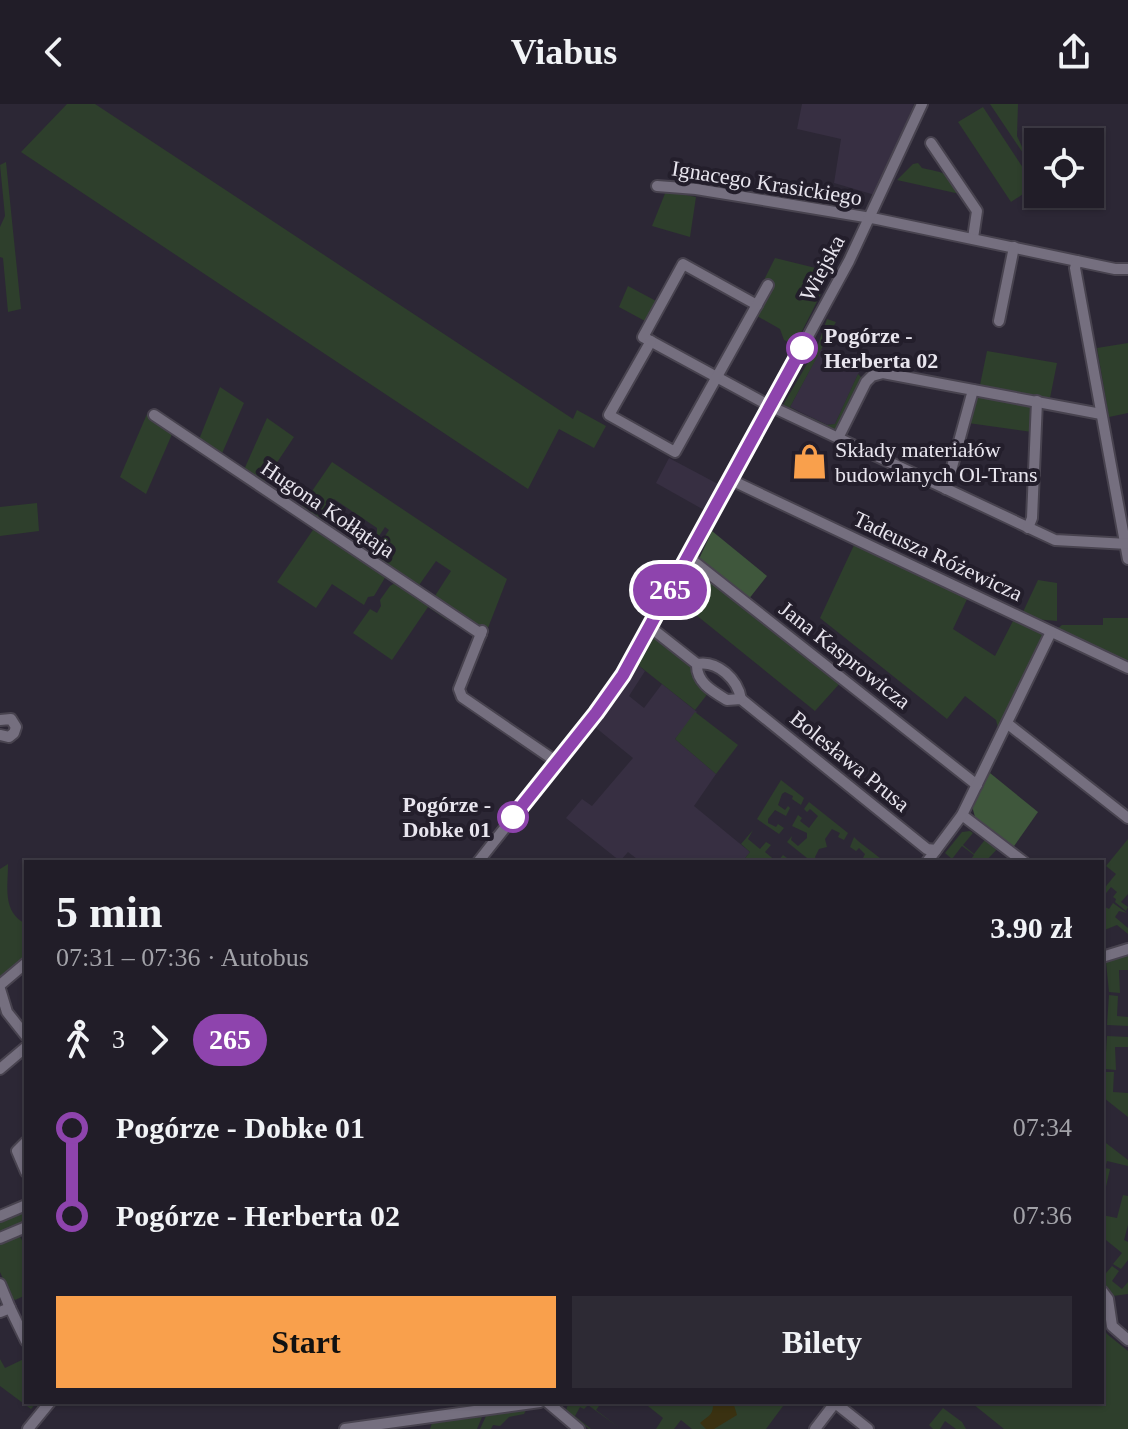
<!DOCTYPE html>
<html lang="pl">
<meta charset="utf-8">
<style>
:root{--surface:#211d28;--page:#2d2a34;--text:#f1f3f6;--muted:#a2a2a8;--line:#3e3b45;--accent:#f9a04c}
body{margin:0;font-family:"Times New Roman",serif;background:var(--page);color:var(--text);height:100vh;display:flex;flex-direction:column;font-size:30px;white-space:nowrap}
*{box-sizing:border-box;margin:0}
p{font-size:26px;color:var(--muted)}
.icon{flex:none;width:44px;height:44px;fill:none;stroke:currentColor;stroke-width:2;stroke-linecap:round;stroke-linejoin:round}
.map{position:relative;flex:1;overflow:hidden}
.side{position:absolute;left:24px;top:756px;width:1080px;height:544px;display:flex;flex-direction:column;background:var(--surface);border-radius:0px;box-shadow:0 2px 6px #0004,0 0 0 2px var(--line)}
.side>*{flex:none}
.badge{padding:0 16px;border-radius:26px;font-size:28px;line-height:52px}
.fabs{position:absolute;left:1024px;top:24px;display:grid;gap:16px}
.fabs a{display:grid;place-items:center;width:80px;height:80px;border-radius:0px;background:var(--surface);box-shadow:0 2px 6px #0004,0 0 0 2px var(--line);font-size:40px}
.map>.badge{position:absolute;translate:-50% -50%;box-shadow:0 0 0 4px #fff}
.legs{display:flex;align-items:center;gap:12px;height:88px;padding:0 32px;font-size:26px}
.legs p{margin-inline-start:auto}
.overview{display:flex;align-items:center;justify-content:space-between;height:136px;padding:0 32px}
h1{font-size:44px;font-weight:700;line-height:60px}
.primary-button{display:flex;gap:16px;margin-top:auto;padding:16px 32px}
.primary-button a{flex:1;height:92px;border-radius:0px;background:var(--accent);color:#111;font-size:32px;font-weight:700;line-height:92px;text-align:center}
.primary-button a+a{background:var(--page);color:var(--text)}
ul{padding:0 32px;list-style:none}
li{display:flex;align-items:center;gap:28px;height:88px;font-size:30px}
li i{display:grid;place-items:center;width:12px;height:100%;margin:0 10px;background:currentColor}
li i::after{content:'';width:20px;height:20px;margin:-10px;border:6px solid;border-radius:50%;background:var(--surface)}
li p{margin-inline-start:auto}
li:first-child i{background:linear-gradient(#0000 50%,currentColor 0)}
li:last-child i{background:linear-gradient(currentColor 50%,#0000 0)}
header{display:flex;justify-content:space-between;align-items:center;height:104px;padding:0 32px;background:var(--surface);font-size:36px;font-weight:700}
.map>svg:first-child{display:block}
.built{fill:#372f42}
.green{fill:#2e3f2c}
.forest{fill:#3f573c}
.sand{fill:#3a3111}
.lines{fill:none;stroke-linecap:round;stroke-linejoin:round}
.minor-casing{stroke:#48434f;stroke-width:14}
.minor{stroke:#756f7f;stroke-width:10}
.line-1-casing{stroke:#fff;stroke-width:18}
.line-1{stroke:#8e44ad;stroke-width:12}
.stop-1-dot{fill:#fff;stroke:#8e44ad;stroke-width:4}
.labels{text-anchor:middle;dominant-baseline:central;stroke-width:8;stroke-linejoin:round;paint-order:stroke}
.street-label{font-size:22px;fill:#e8e5ee;stroke:#231e2b}
.stop-label{font-size:22px;font-weight:bold;fill:#e8e5ee;stroke:#231e2b;text-anchor:start}
.poi-label{font-size:22px;fill:#e8e5ee;stroke:#231e2b;text-anchor:start}
</style>
<header><svg class="icon" aria-label="back" viewBox="0 0 24 24"><path d="M15 5l-7 7 7 7"/></svg>Viabus<svg class="icon" aria-label="share" viewBox="0 0 24 24"><path d="M12 15V3M7 8l5-5 5 5M5 13v7h14v-7"/></svg></header>
<div class="map">
<svg width="1128" height="1325" viewBox="0 0 1128 1325">
<rect width="100%" height="100%" fill="#2c2735"/>
<g class="built">
<polygon points="802,0 914,0 875,91 834,79 841,35 797,25"/>
<polygon points="821,245 861,264 835,320 827,321 790,303"/>
<polygon points="669,354 718,380 704,406 656,379"/>
<polygon points="638,561 645,567 629,592 644,604 662,580 697,608 675,635 716,670 694,702 750,748 742,758 641,758 628,748 620,757 566,714 582,695 592,702 633,654 595,623 623,587"/>
</g>
<g class="green">
<polygon points="67,0 95,0 573,315 577,306 606,322 594,344 559,325 528,385 21,48"/>
<polygon points="990,0 1018,0 1017,32 1029,58"/>
<polygon points="983,3 1035,82 1011,98 958,18"/>
<polygon points="6,58 21,205 8,208 3,154 0,153 0,123 5,112 0,61"/>
<path d="M918 59 922 64C947 70 945 66 960 90L897 76 913 60Z"/>
<polygon points="666,87 696,93 690,133 652,122"/>
<polygon points="775,154 832,168 795,241 784,236 780,225 757,212 762,199 756,192"/>
<polygon points="628,182 656,197 645,217 619,203"/>
<polygon points="827,215 836,218 790,303 799,308 783,301 817,243"/>
<polygon points="1128,239 1128,309 1109,313 1097,244"/>
<polygon points="987,247 1057,259 1050,294 980,281"/>
<polygon points="858,270 862,274 836,326 832,328 809,316 810,313 827,321 835,320"/>
<polygon points="220,283 244,299 220,354 198,338"/>
<polygon points="982,291 1031,301 1033,308 1032,328 968,319 972,299"/>
<polygon points="147,310 173,328 146,390 120,373"/>
<polygon points="267,314 294,333 262,381 243,368"/>
<polygon points="332,358 507,475 486,529 433,495 451,467 436,457 417,484 375,457 373,450 389,426 385,423 377,435 377,424 334,395 319,418 299,406"/>
<polygon points="37,399 39,427 0,432 0,403"/>
<polygon points="315,423 386,472 374,492 368,493 364,501 332,480 316,504 277,478"/>
<polygon points="855,439 968,493 953,525 995,552 1014,515 1043,530 998,624 996,616 965,592 947,615 820,514"/>
<polygon points="693,463 841,578 815,607 675,494"/>
<polygon points="1038,476 1057,479 1057,517 1034,515 1022,510"/>
<polygon points="395,479 450,513 447,516 428,503 392,556 353,529 370,505 377,509 381,502 380,496 390,482"/>
<polygon points="1103,514 1128,514 1128,563 1056,526 1062,521 1103,521"/>
<polygon points="655,532 689,559 697,579 709,588 695,606 638,561"/>
<polygon points="695,608 738,641 716,670 675,635"/>
<polygon points="781,676 804,694 801,701 792,695 793,692 785,688 782,690 778,701 785,706 788,702 790,704 786,712 775,706 768,715 768,719 776,723 778,720 784,724 779,730 757,715"/>
<polygon points="809,698 848,729 844,736 838,733 840,729 832,725 825,735 827,743 819,745 815,753 817,758 812,758 787,738 792,732 791,736 798,742 807,734 807,729 792,722 798,711 802,714 800,717 809,724 818,712 810,705 807,708 804,705"/>
<polygon points="753,726 748,735 760,745 766,738 771,741 765,748 777,758 783,751 787,754 784,758 742,758 750,748 741,740"/>
<polygon points="970,727 973,729 963,741 974,750 987,733 998,744 985,758 969,758 974,751 962,742 952,755 945,749 962,728"/>
<polygon points="854,733 858,737 885,758 861,758 865,750 859,744 856,747 850,743"/>
<polygon points="1128,735 1128,790 1121,798 1128,803 1126,807 1115,798 1116,795 1113,793 1117,788 1111,783 1102,794 1102,787 1116,770 1106,762"/>
<path d="M8 760C8 783 2 808 26 820V853L0 875V765Z"/>
<polygon points="1113,799 1127,809 1119,807 1115,813 1128,824 1128,830 1117,821 1102,827 1102,808 1105,803 1109,805"/>
<polygon points="1128,851 1128,866 1119,866 1120,889 1109,888 1106,858"/>
<polygon points="1109,891 1118,892 1117,912 1128,913 1128,922 1107,921"/>
<polygon points="1107,932 1128,933 1128,943 1115,943 1116,966 1105,965"/>
<polygon points="1105,968 1114,968 1113,988 1128,989 1128,1013 1104,994"/>
<polygon points="1102,1036 1128,1056 1128,1062 1107,1057 1105,1064 1110,1065 1102,1100"/>
<polygon points="1123,1091 1128,1092 1128,1121 1124,1136 1128,1138 1128,1156 1121,1165 1113,1160 1122,1149 1106,1136 1102,1140 1102,1111 1117,1114"/>
<polygon points="26,1104 26,1119 0,1130 0,1115"/>
<polygon points="19,1130 26,1145 26,1191 15,1196 12,1194 0,1168 0,1138"/>
<polygon points="1112,1162 1119,1167 1112,1177 1122,1185 1128,1178 1128,1190 1113,1192 1102,1179 1102,1174"/>
<polygon points="1102,1220 1107,1230 1128,1247 1128,1325 1004,1325 973,1300 974,1298 1102,1298"/>
<polygon points="26,1254 26,1298 37,1298 31,1305 0,1282 0,1255 5,1264"/>
<polygon points="580,1298 602,1298 596,1306 621,1325 588,1301 584,1305 580,1303 575,1312 591,1325 589,1325 566,1307 568,1300"/>
<polygon points="643,1298 786,1298 766,1325 692,1325 681,1316 674,1325 656,1325 663,1314"/>
<polygon points="943,1304 962,1318 966,1325 956,1325 945,1317 940,1325 933,1325 929,1321"/>
<polygon points="526,1306 524,1310 509,1313 500,1322 493,1321 491,1325 480,1325 486,1312"/>
<polygon points="482,1313 477,1325 430,1325 432,1319"/>
</g>
<g class="forest">
<polygon points="712,427 767,472 748,496 699,455"/>
<polygon points="990,669 1038,708 1012,745 975,713 972,702"/>
</g>
<path class="sand" d="M719 1298H733L737 1311 714 1325H706L700 1319C706 1313 713 1312 713 1302Z"/>
<g class="lines">
<defs>
<g id="minor">
<polyline points="931,39 977,107 973,134"/>
<polyline points="657,82 696,85 877,115 1115,165 1128,165"/>
<polyline points="1077,157 1075,164 1128,455"/>
<polyline points="757,201 683,160 643,233 770,302 1055,436 1128,440"/>
<polyline points="999,217 1014,143"/>
<polyline points="651,237 609,311 675,348 768,181"/>
<polyline points="154,311 481,530"/>
<polyline points="838,334 866,278 872,272 883,269 1101,310"/>
<polyline points="731,376 1128,564"/>
<polyline points="946,385 973,286"/>
<polyline points="1028,424 1032,414 1037,297"/>
<polyline points="688,453 977,681"/>
<path d="M650 523 697 560C696 578 712 587 727 596L741 595 927 745 936 746"/>
<polyline points="482,527 459,585 462,593 557,658"/>
<path d="M697 560C718 556 738 576 741 595"/>
<polyline points="0,616 11,615 16,623 14,629 9,633 0,631"/>
<polyline points="1008,620 1128,714"/>
<polyline points="962,711 1024,758"/>
<polyline points="478,758 612,588 633,554 849,157 922,0"/>
<polyline points="927,758 962,711 1051,528"/>
<polyline points="1102,853 1128,845"/>
<polyline points="0,881 26,859"/>
<polyline points="0,885 7,908 26,932"/>
<polyline points="0,965 26,943"/>
<polyline points="26,1038 17,1047 26,1068"/>
<polyline points="0,1112 26,1101"/>
<polyline points="0,1134 26,1123"/>
<polyline points="0,1180 10,1204"/>
<polyline points="1102,1187 1108,1195 1112,1222 1128,1236"/>
<polyline points="0,1208 10,1204 26,1237"/>
<polyline points="547,1298 579,1325"/>
<polyline points="834,1298 868,1325"/>
<polyline points="28,1325 50,1298"/>
<polyline points="345,1325 540,1298"/>
<polyline points="815,1325 835,1299"/>
</g>
</defs>
<use href="#minor" class="minor-casing"/>
<use href="#minor" class="minor"/>
</g>
<g class="lines">
<defs>
<polyline id="line-1" points="513,713 596,609 623,571 802,244"/>
</defs>
<use href="#line-1" class="line-1-casing"/>
<use href="#line-1" class="line-1"/>
</g>
<defs>
<symbol id="shop-bare" viewBox="-9 -9 18 18"><path d="M-5-2.5h2.3a2.7 3.5 0 0 1 5.4 0H5L5.5 6h-11ZM-1.5-2.5h3a1.5 2.3 0 0 0-3 0Z" fill="#f9a04c" stroke="#231e2b" stroke-width="2.5" paint-order="stroke"/></symbol>
</defs>
<g fill-rule="evenodd">
<use href="#shop-bare" x="784" y="332" width="51" height="51"/>
</g>
<g class="stop-1-dot">
<circle cx="802" cy="244" r="14"/>
<circle cx="513" cy="713" r="14"/>
</g>
<g class="labels">
<g class="street-label">
<text transform="translate(767 79) rotate(9)">Ignacego Krasickiego</text>
<text transform="translate(822 164) rotate(-62)">Wiejska</text>
<text transform="translate(328 405) rotate(34)">Hugona Kołłątaja</text>
<text transform="translate(938 452) rotate(25)">Tadeusza Różewicza</text>
<text transform="translate(845 551) rotate(38)">Jana Kasprowicza</text>
<text transform="translate(850 657) rotate(39)">Bolesława Prusa</text>
</g>
<g class="stop-label">
<text x="824" y="231">Pogórze -<tspan x="824" dy="25">Herberta 02</tspan></text>
<text x="491" y="700" text-anchor="end">Pogórze -<tspan x="491" dy="25">Dobke 01</tspan></text>
</g>
<g class="poi-label">
<text x="835" y="345">Składy materiałów<tspan x="835" dy="25">budowlanych Ol-Trans</tspan></text>
</g>
</g>
</svg>
<div class="fabs">
<a><svg class="icon" aria-label="locate" viewBox="0 0 24 24"><circle cx="12" cy="12" r="6"/><path d="M12 2v4M12 18v4M2 12h4M18 12h4"/></svg></a>
</div>
<b class="badge" style="left:670px;top:486px;background:#8e44ad;color:#fff">265</b>
<section class="side">
<div class="overview"><div><h1>5 min</h1><p>07:31 – 07:36 · Autobus</p></div><b>3.90 zł</b></div>
<div class="legs"><svg class="icon" aria-label="walk" viewBox="0 0 24 24"><circle cx="13" cy="4" r="2"/><path d="M13 8l-2 6 4 7M11 14l-3 7M7 12l3-4h3l4 4"/></svg>3<svg class="icon" aria-label="forward" viewBox="0 0 24 24"><path d="M9 5l7 7-7 7"/></svg><b class="badge" style="background:#8e44ad;color:#fff">265</b></div>
<ul>
<li><i style="color:#8e44ad"></i><b>Pogórze - Dobke 01</b><p>07:34</p></li>
<li><i style="color:#8e44ad"></i><b>Pogórze - Herberta 02</b><p>07:36</p></li>
</ul>
<div class="primary-button"><a>Start</a><a>Bilety</a></div>
</section>
</div>
